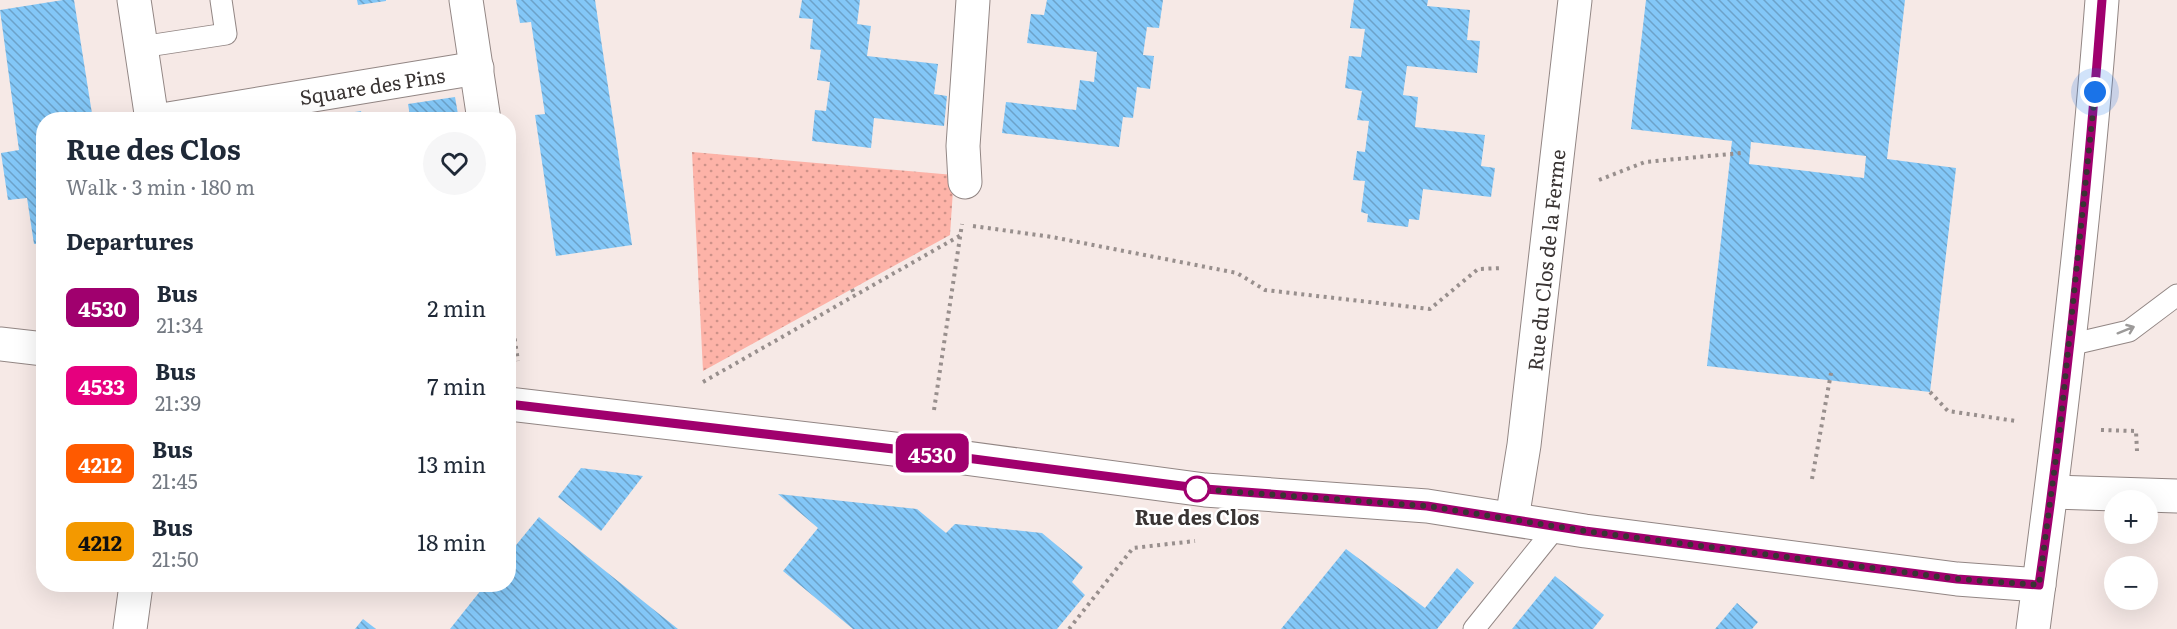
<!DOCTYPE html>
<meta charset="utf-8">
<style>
:root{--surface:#fff;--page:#f6f6f7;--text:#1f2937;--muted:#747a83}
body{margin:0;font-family:Literata,serif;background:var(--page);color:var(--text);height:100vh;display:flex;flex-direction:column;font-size:22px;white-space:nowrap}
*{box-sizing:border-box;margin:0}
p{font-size:20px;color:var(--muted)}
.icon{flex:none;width:33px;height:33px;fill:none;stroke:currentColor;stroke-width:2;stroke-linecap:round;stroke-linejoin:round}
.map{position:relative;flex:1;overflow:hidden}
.side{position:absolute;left:36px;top:112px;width:480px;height:480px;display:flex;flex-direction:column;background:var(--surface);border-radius:24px;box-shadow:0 6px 24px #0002}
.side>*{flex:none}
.badge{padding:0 12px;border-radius:9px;font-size:21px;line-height:39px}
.fabs{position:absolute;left:2104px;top:490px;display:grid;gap:12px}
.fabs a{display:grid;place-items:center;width:54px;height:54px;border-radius:50%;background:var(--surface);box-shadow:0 6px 24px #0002;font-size:30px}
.you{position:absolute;width:30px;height:30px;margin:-15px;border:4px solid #fff;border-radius:50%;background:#1a73e8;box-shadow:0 0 0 9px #1a73e833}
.map>.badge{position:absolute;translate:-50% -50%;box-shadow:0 0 0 3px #fff}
h2{padding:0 30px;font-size:22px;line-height:54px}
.round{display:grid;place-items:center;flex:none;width:63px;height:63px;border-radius:32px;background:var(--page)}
.summary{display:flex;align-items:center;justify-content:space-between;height:102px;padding:0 30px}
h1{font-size:28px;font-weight:700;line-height:45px}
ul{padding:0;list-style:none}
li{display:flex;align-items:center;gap:18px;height:78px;padding:0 30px}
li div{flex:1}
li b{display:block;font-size:22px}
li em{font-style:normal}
li .badge{min-width:66px;font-weight:700;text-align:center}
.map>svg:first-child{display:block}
.green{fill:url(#green-dots)}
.building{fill:url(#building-back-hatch);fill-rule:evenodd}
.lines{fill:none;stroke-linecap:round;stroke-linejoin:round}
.service-casing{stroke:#928684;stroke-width:23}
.minor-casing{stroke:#928684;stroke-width:35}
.tertiary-casing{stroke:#928684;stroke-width:35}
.path{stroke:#988f8d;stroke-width:4;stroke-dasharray:3 4.5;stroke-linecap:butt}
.service{stroke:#fff;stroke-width:21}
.minor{stroke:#fff;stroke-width:33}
.tertiary{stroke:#fff;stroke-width:33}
.oneway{stroke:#9c9a99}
.line-casing{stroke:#fff;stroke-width:14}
.line{stroke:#a0006e;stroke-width:9}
.walk{stroke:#393433;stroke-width:6;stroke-dasharray:0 10.8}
.stop-dot{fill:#fff;stroke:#a0006e;stroke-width:3}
.labels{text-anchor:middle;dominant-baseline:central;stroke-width:5;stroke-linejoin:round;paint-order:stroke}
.street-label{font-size:20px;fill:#393433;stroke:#fff}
.stop-label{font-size:20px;font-weight:bold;fill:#393433;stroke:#fff}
</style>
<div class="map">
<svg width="2177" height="629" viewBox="0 0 2177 629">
<defs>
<pattern id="green-dots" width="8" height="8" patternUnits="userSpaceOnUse" patternTransform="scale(1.5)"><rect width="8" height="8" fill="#fdb3a8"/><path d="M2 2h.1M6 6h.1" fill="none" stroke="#ce9289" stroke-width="1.8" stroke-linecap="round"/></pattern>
<pattern id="building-back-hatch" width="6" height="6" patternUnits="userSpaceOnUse" patternTransform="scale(1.5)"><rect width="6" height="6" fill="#83c7f7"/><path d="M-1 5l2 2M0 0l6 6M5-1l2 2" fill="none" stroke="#6ca2c9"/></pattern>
</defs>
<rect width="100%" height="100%" fill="#f6e9e6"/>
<polygon class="green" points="692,152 954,175 950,235 703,371"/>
<g class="building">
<polygon points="63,0 74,0 93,120 44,120 44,243 34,244 27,198 8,200 1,153 19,150 0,10"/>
<polygon points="357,0 386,0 386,1 358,5"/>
<polygon points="516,0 595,0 632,245 556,256 535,115 545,114 531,22 520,23"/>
<polygon points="802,0 860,0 857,24 871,26 867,56 938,64 934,94 947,96 944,126 874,118 871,148 812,141 815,110 826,111 830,82 817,80 821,50 810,49 813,19 799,18"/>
<polygon points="1047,0 1163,0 1159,28 1147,27 1143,55 1154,56 1150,89 1137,87 1133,118 1123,117 1119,147 1002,133 1006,102 1076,110 1080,80 1094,82 1097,52 1027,43 1031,14 1044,15"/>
<polygon points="1354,0 1428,0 1427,6 1470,10 1467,40 1480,41 1477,73 1407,66 1403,95 1418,97 1415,127 1485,135 1481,166 1495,168 1491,197 1423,189 1419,220 1409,219 1408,227 1367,222 1368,214 1361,212 1365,181 1353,180 1357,151 1365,152 1369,121 1357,120 1362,91 1345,88 1349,56 1361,57 1365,29 1350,28"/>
<path d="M1646 0H1905L1887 159 1956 168 1930 392 1707 366 1732 141 1631 129ZM1751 142 1866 156 1864 178 1749 164Z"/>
<polygon points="455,97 459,120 393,120 410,116 408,104"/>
<polygon points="361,111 363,120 313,120 312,119"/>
<polygon points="581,468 643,476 601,531 558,497"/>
<polygon points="778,494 917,509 946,533 955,524 1042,533 1083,567 1072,582 1085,595 1057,629 853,629 783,571 818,528"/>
<polygon points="539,517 584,554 678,629 450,629 485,585 508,585 508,555"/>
<polygon points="1346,549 1425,608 1457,568 1474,583 1437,629 1281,629"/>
<polygon points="1555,576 1604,615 1593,629 1512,629"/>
<polygon points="1737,603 1758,622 1752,629 1715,629"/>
<polygon points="363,619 376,629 355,629"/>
</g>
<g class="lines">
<defs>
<g id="service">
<polyline points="141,47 226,34 221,0"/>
<polyline points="2069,345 2129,331 2177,295"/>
<polyline points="1474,629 1556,527"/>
</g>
<g id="minor">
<polyline points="134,0 152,120"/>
<polyline points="466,0 484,120"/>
<polyline points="162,120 477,68"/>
<polyline points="965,182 963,146 973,0"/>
<polyline points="0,344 44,349"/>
<polyline points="508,404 928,453 1205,490 1427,506 1585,531 1957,579 2039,585"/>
<polyline points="2053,492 2177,496"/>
<polyline points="1512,519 1524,445 1575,0"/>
<polyline points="130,629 136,585"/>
</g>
<path id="tertiary" d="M2033 629C2061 420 2086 211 2102 0"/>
</defs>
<use href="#service" class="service-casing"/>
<use href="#minor" class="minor-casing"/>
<use href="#tertiary" class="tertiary-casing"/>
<g class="path">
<polyline points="1599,180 1645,162 1741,153"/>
<polyline points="973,226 1052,237 1237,273 1265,290 1430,309 1478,269 1502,268"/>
<polyline points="852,289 855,296"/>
<polyline points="508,294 518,361"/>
<polyline points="703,382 961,235"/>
<polyline points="1930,392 1948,411 2016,421"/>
<polyline points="934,410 962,224"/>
<polyline points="2101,430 2136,431 2137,451"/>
<polyline points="1812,479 1831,373"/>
<polyline points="1069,629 1133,548 1195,541"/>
</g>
<use href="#service" class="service"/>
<use href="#minor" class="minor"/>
<use href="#tertiary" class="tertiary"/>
</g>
<defs><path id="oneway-shaft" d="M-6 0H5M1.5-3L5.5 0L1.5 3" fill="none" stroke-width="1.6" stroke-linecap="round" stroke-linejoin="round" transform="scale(1.5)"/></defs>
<use class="oneway" href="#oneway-shaft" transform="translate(2126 330) rotate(-22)"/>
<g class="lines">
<defs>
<path id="line" d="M508 404 928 453 1205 489 1427 506 1585 531 1957 579 2039 585C2067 391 2087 196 2102 0"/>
</defs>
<use href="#line" class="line-casing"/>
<use href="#line" class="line"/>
<polyline class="walk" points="1197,489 1427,506 1585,531 1957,579 2039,585 2060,428 2095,92"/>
</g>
<circle class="stop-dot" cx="1197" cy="489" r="12"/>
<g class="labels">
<g class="street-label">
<text transform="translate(372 85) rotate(-9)">Square des Pins</text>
<text transform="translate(1545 260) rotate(-84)">Rue du Clos de la Ferme</text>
</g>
<g class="stop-label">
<text x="1197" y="516">Rue des Clos</text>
</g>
</g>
</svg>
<div class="fabs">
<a>+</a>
<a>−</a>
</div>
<div class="you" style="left:2095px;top:92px"></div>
<b class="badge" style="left:932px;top:453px;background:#a0006e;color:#fff">4530</b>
<section class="side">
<div class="summary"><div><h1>Rue des Clos</h1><p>Walk · 3 min · 180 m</p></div><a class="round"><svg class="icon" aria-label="heart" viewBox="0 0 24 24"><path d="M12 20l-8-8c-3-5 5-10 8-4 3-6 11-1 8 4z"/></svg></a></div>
<h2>Departures</h2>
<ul>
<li><span class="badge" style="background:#a0006e;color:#fff">4530</span><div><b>Bus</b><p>21:34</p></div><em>2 min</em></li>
<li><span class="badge" style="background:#e6007e;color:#fff">4533</span><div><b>Bus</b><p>21:39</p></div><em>7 min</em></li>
<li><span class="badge" style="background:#ff5a00;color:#fff">4212</span><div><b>Bus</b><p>21:45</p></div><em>13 min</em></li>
<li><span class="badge" style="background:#f39900;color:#111">4212</span><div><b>Bus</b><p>21:50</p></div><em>18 min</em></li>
</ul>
</section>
</div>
